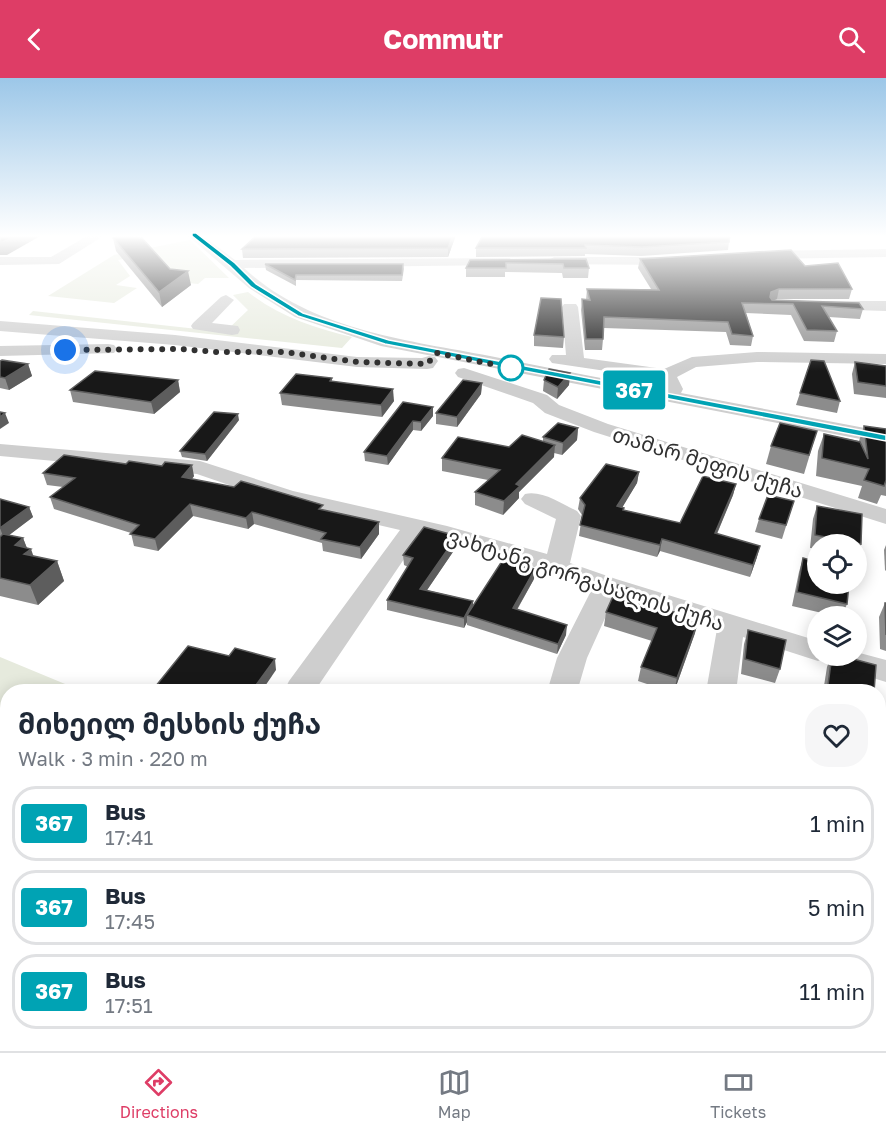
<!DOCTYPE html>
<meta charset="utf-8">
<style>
:root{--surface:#fff;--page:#f6f6f7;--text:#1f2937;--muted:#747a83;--line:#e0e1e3;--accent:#de3d66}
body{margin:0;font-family:"Golos Text","Noto Sans Georgian",sans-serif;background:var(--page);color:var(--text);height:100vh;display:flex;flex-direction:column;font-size:22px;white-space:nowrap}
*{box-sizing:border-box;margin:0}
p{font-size:20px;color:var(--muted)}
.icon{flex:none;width:33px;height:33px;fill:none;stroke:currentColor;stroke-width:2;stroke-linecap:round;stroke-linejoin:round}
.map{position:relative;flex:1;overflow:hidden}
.sheet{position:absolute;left:0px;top:606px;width:886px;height:368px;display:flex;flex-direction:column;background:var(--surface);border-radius:24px 24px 0 0;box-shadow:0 3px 15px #0003}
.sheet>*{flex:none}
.badge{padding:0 12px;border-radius:4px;font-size:21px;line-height:39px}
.tools{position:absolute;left:807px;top:456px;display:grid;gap:12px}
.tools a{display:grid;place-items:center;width:60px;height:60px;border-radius:50%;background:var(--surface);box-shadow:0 3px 15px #0003;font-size:30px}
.you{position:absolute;width:30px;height:30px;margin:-15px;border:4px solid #fff;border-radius:50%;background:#1a73e8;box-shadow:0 0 0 9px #1a73e833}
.map>.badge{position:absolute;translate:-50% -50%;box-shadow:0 0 0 3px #fff}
.round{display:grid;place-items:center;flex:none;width:63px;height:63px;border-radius:24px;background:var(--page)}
.overview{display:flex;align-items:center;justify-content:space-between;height:102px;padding:0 18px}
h1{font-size:28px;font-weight:700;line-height:45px}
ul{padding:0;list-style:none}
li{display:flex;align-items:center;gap:18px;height:75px;margin:0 12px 9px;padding:0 6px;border:3px solid var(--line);border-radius:24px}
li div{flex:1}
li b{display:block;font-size:22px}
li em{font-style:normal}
li .badge{min-width:66px;font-weight:700;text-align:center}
header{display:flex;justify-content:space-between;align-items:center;height:78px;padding:0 18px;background:var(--accent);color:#fff;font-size:27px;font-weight:700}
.dock{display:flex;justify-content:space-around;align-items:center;height:84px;border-top:2px solid var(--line);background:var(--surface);font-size:16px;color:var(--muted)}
.dock a{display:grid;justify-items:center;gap:3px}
.dock .on{color:var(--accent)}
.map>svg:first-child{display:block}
.green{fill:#e6eadd}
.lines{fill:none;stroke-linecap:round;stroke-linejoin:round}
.river{fill:#cbe3e9;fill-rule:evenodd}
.path{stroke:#cbcbcb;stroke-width:6;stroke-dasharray:4.5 4.5;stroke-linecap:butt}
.minor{fill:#cecece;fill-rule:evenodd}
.wall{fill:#8c8c8c}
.shaded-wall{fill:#5d5d5d}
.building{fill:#181818;stroke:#5d5d5d;stroke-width:1.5}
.line{fill:#00a3b4;stroke:#fff;stroke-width:1.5}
.walk{stroke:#313131;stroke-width:6;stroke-dasharray:0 10.8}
.stop-dot{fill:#fff;stroke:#00a3b4;stroke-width:3}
.labels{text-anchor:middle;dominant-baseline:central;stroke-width:6;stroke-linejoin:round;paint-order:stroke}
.street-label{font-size:21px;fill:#313131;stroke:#fff}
</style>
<header><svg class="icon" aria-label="back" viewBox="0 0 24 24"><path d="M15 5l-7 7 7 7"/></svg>Commutr<svg class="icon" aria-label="search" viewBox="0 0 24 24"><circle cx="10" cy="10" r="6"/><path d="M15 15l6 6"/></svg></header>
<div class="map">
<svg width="886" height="973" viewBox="0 0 886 973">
<rect width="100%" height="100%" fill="#fff"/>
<g class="green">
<polygon points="190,162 229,200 205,200 198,206 179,204 151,176 118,182 130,198 116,207 137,210 114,225 48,218 114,177"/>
<path d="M248 214C278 238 314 250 352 259L342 270 29 237 33 233 225 254 248 232 233 217Z"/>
<polygon points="0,579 82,613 8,614 8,791 0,799"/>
<polygon points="53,966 347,966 352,973 42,973"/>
</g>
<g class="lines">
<g class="river">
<polygon points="0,645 8,647 8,684 0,682"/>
<polygon points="292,966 358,966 361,973 295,973"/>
</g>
<g class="path">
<polyline points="194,966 201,973"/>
<polyline points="649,973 650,966"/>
</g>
<g class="minor">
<polygon points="89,157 105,157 59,186 0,187 0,179 51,179"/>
<path d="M187 157H202L235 182 510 180 512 183 505 187 244 190C309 251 405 262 490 278 548 290 607 301 665 312L660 301 552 285 549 281 552 277H566L562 229 564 226H576L578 229 584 280 664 291 692 279 757 274 886 276V286L757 284 696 289 677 299 683 311 681 315 886 354V366L381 268 295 239 249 210Z"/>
<polygon points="886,171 886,179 760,181 753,177 760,173"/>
<polygon points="554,179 673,179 680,183 673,187 549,186 547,183"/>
<polygon points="226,217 234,222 212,245 238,248 240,252 238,256 232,257 193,251 191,248 193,245 221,219"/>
<polygon points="828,223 886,223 886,233 822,231 820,228 822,225"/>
<polygon points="0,243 175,257 357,279 422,280 429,278 435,279 438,283 433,290 427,291 357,289 175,267 0,253"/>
<polygon points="108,266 114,267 117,271 114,275 0,278 0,268"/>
<polygon points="464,290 547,317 559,327 608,346 886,431 886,446 594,354 545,335 533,325 458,299 455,295 458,291"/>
<path d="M0 366 200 383 293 413 447 448 547 476 556 441 525 426 521 421 525 416C542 412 562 426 577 433L581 438 570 485 616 501 818 563V578H830L818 583 743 559 736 614H706L717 551 615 518 587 580 577 614H547L557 580 592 511 513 481 421 456 314 614H286L285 611 289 603 400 452 279 424 197 396 0 378Z"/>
<polygon points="856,574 886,582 886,604 834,588 829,581 832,578 856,578"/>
</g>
</g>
<g class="wall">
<polygon points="256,157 456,157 448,179 243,180 242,171"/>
<polygon points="113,160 170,191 191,207 162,229 116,173"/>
<polygon points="729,164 728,172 641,178 585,176 585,178 476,179 476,170"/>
<polygon points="586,181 589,190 588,200 563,200 562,195 505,194 505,199 466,199 466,190 470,182"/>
<polygon points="640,181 805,188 852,211 849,221 777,221 773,222 863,231 860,241 829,239 837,253 834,264 804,263 791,237 746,235 753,258 751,268 730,267 726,254 604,250 602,272 585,272 581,232 582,221 586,222 587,211 651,211 638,190"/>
<polygon points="265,186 403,186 404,191 402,203 296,202 296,208 266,192"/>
<polygon points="534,257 564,259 563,270 534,268"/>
<polygon points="0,283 28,286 32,298 9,312 0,310"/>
<polygon points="855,284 886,288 886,320 854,316 852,296"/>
<polygon points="570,295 569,307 557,321 543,313 544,302"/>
<polygon points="332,300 332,303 394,323 382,339 282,327 280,315"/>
<polygon points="178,302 180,314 154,336 73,324 70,312"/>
<polygon points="482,305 481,316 457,349 436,346 436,335"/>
<polygon points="800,315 840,323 837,335 796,327"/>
<polygon points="433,329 433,338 421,353 413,352 388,387 365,383 364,374"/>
<polygon points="239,342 207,383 182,379 180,373"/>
<polygon points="864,348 886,351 886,418 881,417 877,426 858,420 862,408 816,398 818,373 824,356 859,363"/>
<polygon points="578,350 577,362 562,377 554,375 554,379 519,414 519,420 503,437 475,427 475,414 488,402 442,393 442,380 543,363 543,359"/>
<polygon points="817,353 804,396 766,386 771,368"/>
<polygon points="639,394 637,405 622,429 624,430 624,432 680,445 736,406 733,417 717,456 757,479 750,499 660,473 657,479 579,458 582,437 578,431 580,420"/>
<polygon points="43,395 194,398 192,401 324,432 379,444 379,456 361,481 323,473 322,465 254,446 248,451 193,438 158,473 134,468 131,455 54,431 50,419 63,409 47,407"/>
<polygon points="0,421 29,429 33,439 9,457 23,460 27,470 33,478 57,483 64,503 38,527 0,518"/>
<polygon points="794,423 782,461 755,454 759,441"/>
<polygon points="817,428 861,466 856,479 856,466 818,466 818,471 810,470 813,441"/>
<polygon points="886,467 886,493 885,492 884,472"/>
<polygon points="457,468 427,512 473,523 473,529 534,501 517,532 566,557 557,576 467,547 467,544 464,550 387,532 387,522 408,489 404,487 403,477"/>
<polygon points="803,480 818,506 847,526 842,538 835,538 792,528 799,494"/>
<polygon points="647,516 645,526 695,555 674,614 671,614 638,603 641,589 652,563 604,548 606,534"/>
<polygon points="885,525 886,525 886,573 880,571 879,539"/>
<polygon points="748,552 780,591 775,605 741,596 744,566"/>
<polygon points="831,578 842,578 874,614 823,614 827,589"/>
<polygon points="879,658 886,660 886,701 879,699"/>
<polygon points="362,966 383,966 373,973 366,973"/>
<polygon points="779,966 803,966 816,973 779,973"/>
</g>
<g class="shaded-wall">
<polygon points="17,157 42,157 7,177 0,177 0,164"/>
<polygon points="453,157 456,157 448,179 448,170"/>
<polygon points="188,193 191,207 162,229 159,214"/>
<polygon points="779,211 777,221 769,224 768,226 771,214"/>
<polygon points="28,286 32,298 9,312 5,300"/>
<polygon points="570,295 569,307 557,321 558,309"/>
<polygon points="178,302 180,314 154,336 151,324"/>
<polygon points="482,305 481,316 457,349 457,339"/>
<polygon points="393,311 394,323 382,339 381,327"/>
<polygon points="433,329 433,338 421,353 421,344"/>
<polygon points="5,335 9,345 0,351 0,339"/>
<polygon points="238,336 239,342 207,383 205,376"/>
<polygon points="413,343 413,352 388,387 387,378"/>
<polygon points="578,350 577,362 562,377 563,365"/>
<polygon points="555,367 554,379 519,414 519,420 503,437 504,423 516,406"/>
<polygon points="192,387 194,398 184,411 182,399"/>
<polygon points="639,394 637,405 616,440 617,428"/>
<polygon points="736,406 733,417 712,467 715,455"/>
<polygon points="190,426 193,438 158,473 155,461"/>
<polygon points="29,429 33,439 4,461 0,450"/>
<polygon points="252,434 254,446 248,451 246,440"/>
<polygon points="379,444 379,456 361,481 360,469"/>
<polygon points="457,458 457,468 421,521 420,511"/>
<polygon points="23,460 28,473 31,471 38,491 15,467"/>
<polygon points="662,461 660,473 657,479 660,467"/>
<polygon points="760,468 757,479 750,499 753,487"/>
<polygon points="57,483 64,503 38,527 30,507"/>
<polygon points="535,491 534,501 512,540 513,530"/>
<polygon points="473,523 473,533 467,537 467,544 464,550 464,540"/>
<polygon points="699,541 695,555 674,614 677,600"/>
<polygon points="567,547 566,557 557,576 558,566"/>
<polygon points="275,581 276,592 261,614 251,614"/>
<polygon points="367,966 383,966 373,973 368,973"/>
</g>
<g class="building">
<polygon points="0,157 17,157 3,164 0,164"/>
<polygon points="257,157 453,157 448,170 242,171"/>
<polygon points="483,157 730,157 729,164 642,169 585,167 586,170 476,170"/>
<polygon points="124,158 142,160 170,191 188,193 159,214 113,160"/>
<polygon points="791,172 805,188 838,185 852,211 779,211 771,214 770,219 772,222 859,225 863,231 822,228 837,253 807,252 793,226 742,225 753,258 732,256 728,244 604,239 603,261 586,261 582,221 590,222 587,211 659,212 640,181"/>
<polygon points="586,181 589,190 564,190 563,186 506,185 506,190 466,190 470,182"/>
<polygon points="265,186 403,186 402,197 296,197 295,202"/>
<polygon points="541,220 561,221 564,259 534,257"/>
<polygon points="2,282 28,286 5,300 0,299 0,283"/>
<polygon points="811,282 824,283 840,323 800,315"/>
<polygon points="855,284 886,288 886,308 858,304"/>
<polygon points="549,291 570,295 558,309 544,302"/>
<polygon points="95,293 178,302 151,324 70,312"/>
<polygon points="296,296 332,300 330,303 393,311 381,327 280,315"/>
<polygon points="463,302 482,305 457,339 436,335"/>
<polygon points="403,324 433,329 421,344 413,343 387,378 364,374"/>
<polygon points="0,334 5,335 0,339"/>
<polygon points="214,334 238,336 205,376 180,373"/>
<polygon points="558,345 578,350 563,365 543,359"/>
<polygon points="780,345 817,353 809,377 771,368"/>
<polygon points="864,348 886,351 886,402 884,408 864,402 869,391 822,380 824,356 860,364 868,381"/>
<polygon points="522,357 555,367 516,406 520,408 504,423 475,414 500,392 442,380 458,359 509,369"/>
<polygon points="64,377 126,386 129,383 162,388 165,384 192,387 182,399 234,409 241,403 323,427 319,431 379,444 360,469 321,461 326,455 252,434 246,440 190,426 155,461 130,456 139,447 50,419 75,400 43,395"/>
<polygon points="606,386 639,394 617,428 624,430 623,432 680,445 703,398 736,406 715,455 760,468 753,487 662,461 660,467 580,447 585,427 580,420"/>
<polygon points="768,417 794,423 786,447 759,441"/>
<polygon points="0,421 29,429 0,450"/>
<polygon points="817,428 862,436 861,466 815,457"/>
<polygon points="424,449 457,458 420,511 473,523 464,540 387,522 413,480 403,477"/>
<polygon points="3,456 23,460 15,467 31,471 24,476 57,483 30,507 0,500 0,459"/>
<polygon points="803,480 818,484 818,506 849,506 847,526 797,514"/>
<polygon points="502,483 535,491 513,530 567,547 558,566 467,537"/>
<polygon points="618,507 647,516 642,525 699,541 677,600 641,589 657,550 606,534"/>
<polygon points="885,525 886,525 886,557"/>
<polygon points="748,552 786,562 780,591 745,581"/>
<polygon points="188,568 229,578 235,570 275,581 251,614 151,614"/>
<polygon points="832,578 842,578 876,587 874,614 827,614"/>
<polygon points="879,658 886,660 886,685 879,683"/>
<polygon points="531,966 649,966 647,973 529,973"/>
<polygon points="782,966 803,966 816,971 816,973 782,973"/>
</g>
<linearGradient id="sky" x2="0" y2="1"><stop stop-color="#9cc7e8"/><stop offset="0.54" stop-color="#fff"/><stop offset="1" stop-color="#fff" stop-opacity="0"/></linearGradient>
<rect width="886" height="293" fill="url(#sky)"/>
<polygon class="line" points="192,155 196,155 235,185 256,206 303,235 389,262 886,357 886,363 385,266 298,238 251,209 230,188 192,158"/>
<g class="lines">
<polyline class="walk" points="65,272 181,271 217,274 284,274 357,284 427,286 437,275 511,290"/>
</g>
<circle class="stop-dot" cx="511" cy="290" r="12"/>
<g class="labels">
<g class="street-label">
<text transform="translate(708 384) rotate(17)">თამარ მეფის ქუჩა</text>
<text transform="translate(586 501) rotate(18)">ვახტანგ გორგასალის ქუჩა</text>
</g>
</g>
</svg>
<div class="tools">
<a><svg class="icon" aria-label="locate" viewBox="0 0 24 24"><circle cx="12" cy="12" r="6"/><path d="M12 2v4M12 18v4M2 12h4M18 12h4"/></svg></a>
<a><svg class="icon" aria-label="layers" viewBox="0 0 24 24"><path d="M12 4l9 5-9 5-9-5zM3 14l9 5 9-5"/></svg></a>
</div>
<div class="you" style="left:65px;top:272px"></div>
<b class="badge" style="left:634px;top:312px;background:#00a3b4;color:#fff">367</b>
<section class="sheet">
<div class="overview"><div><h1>მიხეილ მესხის ქუჩა</h1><p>Walk · 3 min · 220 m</p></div><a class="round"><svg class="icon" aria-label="heart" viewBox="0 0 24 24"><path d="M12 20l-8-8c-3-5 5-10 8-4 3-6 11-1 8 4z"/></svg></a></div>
<ul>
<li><span class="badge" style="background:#00a3b4;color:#fff">367</span><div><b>Bus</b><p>17:41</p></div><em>1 min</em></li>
<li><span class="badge" style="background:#00a3b4;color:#fff">367</span><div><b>Bus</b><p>17:45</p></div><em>5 min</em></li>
<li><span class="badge" style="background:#00a3b4;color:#fff">367</span><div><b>Bus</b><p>17:51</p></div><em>11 min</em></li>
</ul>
</section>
</div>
<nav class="dock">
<a class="on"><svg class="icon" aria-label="directions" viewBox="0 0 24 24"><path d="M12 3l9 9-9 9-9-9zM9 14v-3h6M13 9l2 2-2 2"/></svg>Directions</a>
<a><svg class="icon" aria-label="map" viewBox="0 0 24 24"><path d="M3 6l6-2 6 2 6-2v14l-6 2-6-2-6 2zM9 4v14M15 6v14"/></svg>Map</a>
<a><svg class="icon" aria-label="tickets" viewBox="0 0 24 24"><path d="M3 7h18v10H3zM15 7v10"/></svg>Tickets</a>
</nav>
